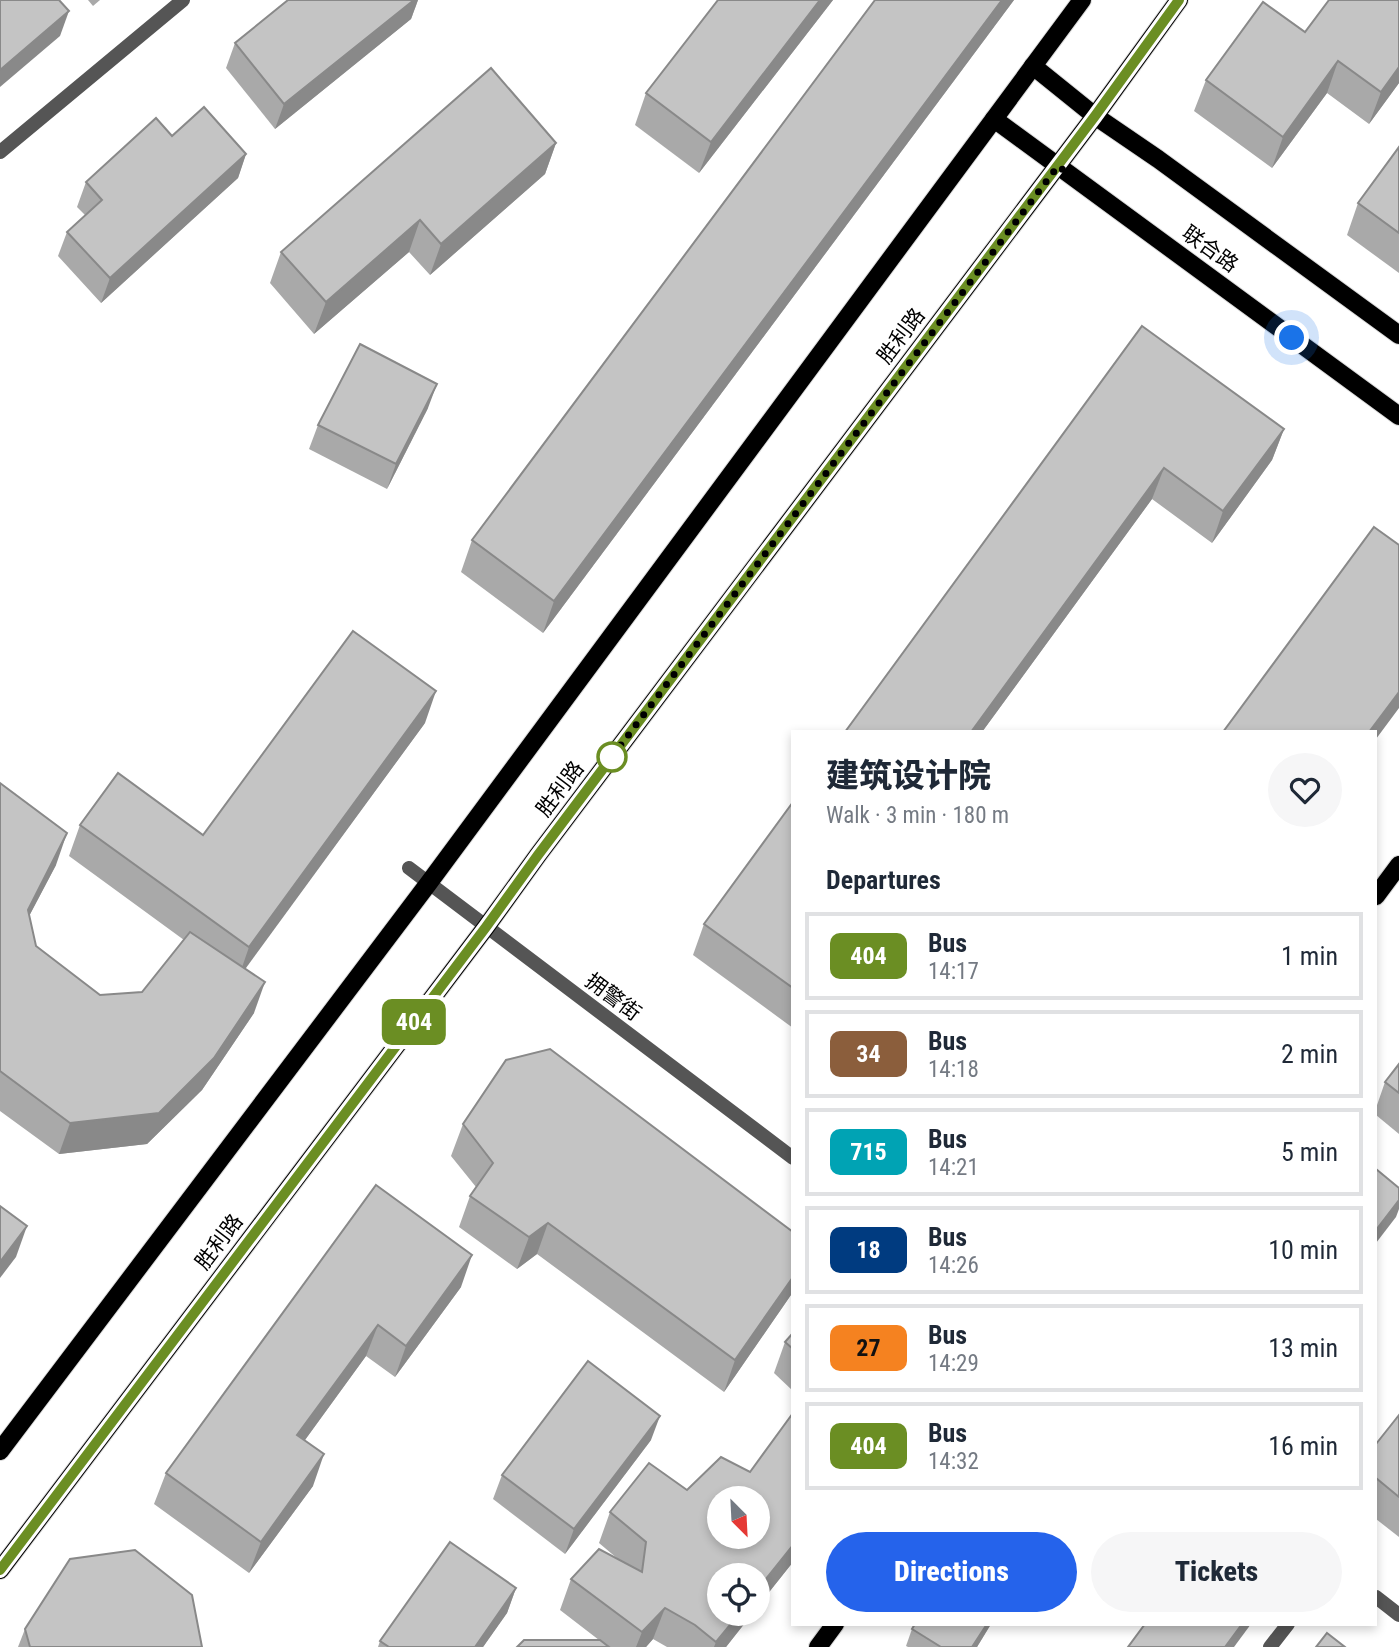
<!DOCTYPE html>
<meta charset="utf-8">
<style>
:root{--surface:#fff;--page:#f6f6f7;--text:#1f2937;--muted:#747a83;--line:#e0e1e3;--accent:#2563eb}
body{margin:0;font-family:"Roboto Condensed","Noto Sans SC",sans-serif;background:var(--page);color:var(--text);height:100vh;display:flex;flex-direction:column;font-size:26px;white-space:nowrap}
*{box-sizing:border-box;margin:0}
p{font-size:23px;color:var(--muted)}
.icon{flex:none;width:38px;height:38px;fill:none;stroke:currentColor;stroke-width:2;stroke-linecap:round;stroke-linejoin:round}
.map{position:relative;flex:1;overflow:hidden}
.details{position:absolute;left:791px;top:730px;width:586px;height:896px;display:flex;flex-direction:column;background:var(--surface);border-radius:0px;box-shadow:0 4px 10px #0003}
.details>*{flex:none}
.badge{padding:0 14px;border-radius:10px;font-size:24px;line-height:46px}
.needle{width:46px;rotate:156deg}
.tools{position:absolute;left:707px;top:1486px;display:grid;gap:14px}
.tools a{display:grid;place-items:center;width:63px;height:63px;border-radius:50%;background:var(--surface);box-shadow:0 4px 10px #0003;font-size:35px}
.you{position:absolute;width:35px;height:35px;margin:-18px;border:5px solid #fff;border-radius:50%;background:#1a73e8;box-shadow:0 0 0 10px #1a73e833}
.map>.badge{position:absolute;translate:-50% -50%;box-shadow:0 0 0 4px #fff}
h2{padding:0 35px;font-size:26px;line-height:63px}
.round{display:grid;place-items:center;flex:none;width:74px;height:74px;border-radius:37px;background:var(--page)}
.head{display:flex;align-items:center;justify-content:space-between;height:119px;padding:0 35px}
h1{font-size:33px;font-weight:800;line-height:52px}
.cta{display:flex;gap:14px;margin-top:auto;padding:14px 35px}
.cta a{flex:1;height:80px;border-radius:42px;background:var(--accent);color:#fff;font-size:28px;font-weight:800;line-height:80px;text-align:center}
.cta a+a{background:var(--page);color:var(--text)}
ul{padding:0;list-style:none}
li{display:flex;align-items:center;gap:21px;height:88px;margin:0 14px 10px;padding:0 21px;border:4px solid var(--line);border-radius:0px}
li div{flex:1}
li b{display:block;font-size:26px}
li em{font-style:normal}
li .badge{min-width:77px;font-weight:700;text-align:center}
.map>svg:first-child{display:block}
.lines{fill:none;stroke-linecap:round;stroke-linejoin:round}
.primary-casing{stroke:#dbdbdb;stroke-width:20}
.street{stroke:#555;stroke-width:14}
.primary{stroke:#000;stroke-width:18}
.wall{fill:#a9a9a9}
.shaded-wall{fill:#898989}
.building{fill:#c4c4c4;stroke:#898989;stroke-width:2;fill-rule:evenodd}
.line-casing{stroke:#fff;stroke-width:16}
.line{stroke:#6b8e23;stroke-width:10}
.walk{stroke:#000;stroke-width:7;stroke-dasharray:0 12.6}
.stop-dot{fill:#fff;stroke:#6b8e23;stroke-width:3.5}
.labels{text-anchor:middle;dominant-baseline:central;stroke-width:7;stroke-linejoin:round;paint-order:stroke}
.street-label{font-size:21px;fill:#000;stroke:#fff}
</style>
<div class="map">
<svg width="1399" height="1647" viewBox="0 0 1399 1647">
<rect width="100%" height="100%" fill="#fff"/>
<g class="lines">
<defs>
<g id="primary">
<polyline points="1033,66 1095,116 1158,159 1399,335"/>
<polyline points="994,119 1399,416"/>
<polyline points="1376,896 1399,865"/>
<polyline points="0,1451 428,884 1082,0"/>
<polyline points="0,1570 486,927 538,855 1095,116 1179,0"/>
<polyline points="818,1647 835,1624"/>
</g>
</defs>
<use href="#primary" class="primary-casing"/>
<g class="street">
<polyline points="0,152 183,0"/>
<polyline points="409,868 793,1158"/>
<polyline points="1376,1597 1399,1615"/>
<polyline points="1270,1647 1288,1624"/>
</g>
<use href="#primary" class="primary"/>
</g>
<g class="wall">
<polygon points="88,0 100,0 93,6"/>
<polygon points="288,0 418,0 411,19 275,129 226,68 235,43"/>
<polygon points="718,0 833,0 699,173 635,125 646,93"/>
<polygon points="875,0 1014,0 543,633 461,572 472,540"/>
<polygon points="1305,32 1399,83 1369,124 1327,93 1272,168 1194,111 1206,80"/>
<polygon points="172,136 246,154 238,178 101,303 58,256 67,232 85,215 77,207 86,182"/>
<polygon points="556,143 545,174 430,275 409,252 314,334 270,283 281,252"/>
<polygon points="1399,147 1399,273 1347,235 1358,203"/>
<polygon points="1142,326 1284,429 1272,460 1212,543 1152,499 982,732 845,732"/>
<polygon points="428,408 387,489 309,449 318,425"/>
<polygon points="425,723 245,968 254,1013 202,1090 147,1144 59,1154 0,1111 0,783 56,865 29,916 36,946 100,995 142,992 184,940 69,856 80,825 203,835"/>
<polygon points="793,802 793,1028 693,955 704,924"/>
<polygon points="1399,1064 1399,1134 1376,1115 1376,1108 1385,1082"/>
<polygon points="463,1124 793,1232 793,1292 724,1392 537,1254 517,1269 459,1227 470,1196 476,1187 451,1156"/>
<polygon points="376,1185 461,1287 395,1377 366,1356 305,1440 313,1486 249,1573 154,1504 166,1473"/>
<polygon points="793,1333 793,1391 774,1373 785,1342"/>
<polygon points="1399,1415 1399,1537 1376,1519 1376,1444"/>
<polygon points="651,1440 565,1554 493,1499 502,1475"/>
<polygon points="687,1490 793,1562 758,1606 758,1575 752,1614 726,1647 667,1647 653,1639 646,1647 517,1647 599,1640 560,1610 571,1579 618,1559 599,1543 610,1512"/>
<polygon points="516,1588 507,1613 483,1647 378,1647 380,1641"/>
<polygon points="915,1624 991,1624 977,1647 908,1647 906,1646 912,1629"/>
<polygon points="25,1629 202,1647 18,1647"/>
</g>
<g class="shaded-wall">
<polygon points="414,0 418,0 411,19 275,129 284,104"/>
<polygon points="820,0 833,0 699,173 711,142"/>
<polygon points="1002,0 1014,0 543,633 554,601"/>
<polygon points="69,11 60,36 0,87 0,70"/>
<polygon points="1338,61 1327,93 1272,168 1283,137"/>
<polygon points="1399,67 1399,83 1369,124 1381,92"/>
<polygon points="556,143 545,174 430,275 441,244"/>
<polygon points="246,154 238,178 101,303 110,278"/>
<polygon points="420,220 409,252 314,334 326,302"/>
<polygon points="437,384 428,408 387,489 396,464"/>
<polygon points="1284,429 1272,460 1212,543 1223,511"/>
<polygon points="1164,468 1152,499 982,732 971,732"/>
<polygon points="436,691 425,723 238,979 249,947"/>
<polygon points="1399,692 1399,708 1376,739 1376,732 1369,732"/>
<polygon points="67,833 56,865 16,941 28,910"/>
<polygon points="265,982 254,1013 202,1090 147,1144 59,1154 70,1123"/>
<polygon points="1399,1200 1399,1209 1396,1217 1376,1243 1376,1230"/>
<polygon points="548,1223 537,1254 517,1269 529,1237"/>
<polygon points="27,1226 16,1257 0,1278 0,1262"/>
<polygon points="472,1255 461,1287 395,1377 406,1346"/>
<polygon points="793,1277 793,1292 724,1392 735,1360"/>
<polygon points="378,1325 366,1356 286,1466 297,1435"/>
<polygon points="660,1416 651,1440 565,1554 574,1529"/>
<polygon points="324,1454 313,1486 249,1573 261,1542"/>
<polygon points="793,1545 793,1562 758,1606 758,1589"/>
<polygon points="516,1588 507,1613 483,1647 475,1647"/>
<polygon points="665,1608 653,1639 646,1647 636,1647 642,1632"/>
<polygon points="739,1614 752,1614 726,1647 714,1647 716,1642"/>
<polygon points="987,1624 991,1624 977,1647 972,1647"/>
<polygon points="1242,1624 1251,1624 1234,1647 1225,1647"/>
</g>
<g class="building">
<polygon points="0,0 59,0 69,11 0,70"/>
<polygon points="288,0 414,0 284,104 235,43"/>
<polygon points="718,0 820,0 711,142 646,93"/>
<polygon points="875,0 1002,0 554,601 472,540"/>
<polygon points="1329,0 1399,0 1399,67 1381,92 1338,61 1283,137 1206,80 1263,2 1305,32"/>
<polygon points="491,68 556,143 441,244 420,220 326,302 281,252"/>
<polygon points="204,107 246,154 110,278 67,232 102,200 86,182 156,118 172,136"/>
<polygon points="1399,147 1399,233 1358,203"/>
<polygon points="1142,326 1284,429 1223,511 1164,468 971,732 845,732"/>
<polygon points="360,344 437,384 396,464 318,425"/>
<polygon points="1374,527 1399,545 1399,692 1369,732 1223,732"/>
<polygon points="353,631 436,691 249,947 80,825 118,773 203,835"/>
<polygon points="0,783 67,833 28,910 36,946 100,995 142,992 190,932 265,982 214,1058 159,1113 70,1123 0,1071"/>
<polygon points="793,802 793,988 704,924"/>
<polygon points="550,1049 793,1232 793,1277 735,1360 548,1223 529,1237 470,1196 493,1163 463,1124 506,1060"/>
<polygon points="1399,1064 1399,1093 1385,1082"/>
<polygon points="1376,1169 1399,1188 1399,1200 1376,1230"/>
<polygon points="376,1185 472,1255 406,1346 378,1325 297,1435 324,1454 261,1542 166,1473"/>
<polygon points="0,1206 27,1226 0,1262"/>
<polygon points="793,1333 793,1349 785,1342"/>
<polygon points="588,1361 660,1416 574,1529 502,1475"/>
<path d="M793 1413V1545L758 1589V1575H719V1614H739L716 1642 695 1625 665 1608 642 1632 571 1579 599 1549 642 1572 646 1542 610 1512 649 1463 687 1490 721 1457 750 1472ZM719 1498H758V1536H719Z"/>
<polygon points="1399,1415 1399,1497 1376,1478 1376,1444"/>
<polygon points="450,1542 516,1588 475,1647 389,1647 380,1641"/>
<polygon points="135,1550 192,1595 202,1647 30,1647 25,1629 70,1559"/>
<polygon points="915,1624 987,1624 972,1647 941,1647 912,1629"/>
<polygon points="1145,1624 1242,1624 1225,1647 1128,1647"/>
<polygon points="1327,1633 1345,1647 1316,1647"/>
<polygon points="524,1640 600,1640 609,1647 517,1647"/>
</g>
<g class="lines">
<defs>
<polyline id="line" points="0,1570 486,927 538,855 1095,116 1179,0"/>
</defs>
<use href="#line" class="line-casing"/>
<use href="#line" class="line"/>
<polyline class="walk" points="612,757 605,766 1058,166 1292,338"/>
</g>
<circle class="stop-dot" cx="612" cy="757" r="14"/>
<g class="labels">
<g class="street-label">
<text transform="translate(1210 249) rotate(36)">联合路</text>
<text transform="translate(901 336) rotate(-53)">胜利路</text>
<text transform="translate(560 789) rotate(-53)">胜利路</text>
<text transform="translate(613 997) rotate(37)">拥警街</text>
<text transform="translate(219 1242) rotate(-53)">胜利路</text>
</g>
</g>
</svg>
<div class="tools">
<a><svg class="needle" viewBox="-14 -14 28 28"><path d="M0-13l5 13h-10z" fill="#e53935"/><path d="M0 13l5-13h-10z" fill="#747a83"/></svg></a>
<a><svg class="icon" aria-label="locate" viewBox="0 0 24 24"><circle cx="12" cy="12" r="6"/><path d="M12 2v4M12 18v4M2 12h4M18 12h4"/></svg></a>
</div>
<div class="you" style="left:1292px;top:338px"></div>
<b class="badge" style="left:414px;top:1022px;background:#6b8e23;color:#fff">404</b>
<section class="details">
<div class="head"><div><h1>建筑设计院</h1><p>Walk · 3 min · 180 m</p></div><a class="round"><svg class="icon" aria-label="heart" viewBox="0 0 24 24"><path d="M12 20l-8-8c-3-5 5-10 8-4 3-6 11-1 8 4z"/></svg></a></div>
<h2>Departures</h2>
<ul>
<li><span class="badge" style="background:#6b8e23;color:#fff">404</span><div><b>Bus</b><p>14:17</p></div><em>1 min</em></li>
<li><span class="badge" style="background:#8b5e3c;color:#fff">34</span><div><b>Bus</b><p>14:18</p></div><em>2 min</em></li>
<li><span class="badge" style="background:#00a3b4;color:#fff">715</span><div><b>Bus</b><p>14:21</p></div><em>5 min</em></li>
<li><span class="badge" style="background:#003b80;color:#fff">18</span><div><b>Bus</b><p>14:26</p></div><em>10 min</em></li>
<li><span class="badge" style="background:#f58220;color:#111">27</span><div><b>Bus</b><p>14:29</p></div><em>13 min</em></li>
<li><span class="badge" style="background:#6b8e23;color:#fff">404</span><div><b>Bus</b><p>14:32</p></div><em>16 min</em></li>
</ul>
<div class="cta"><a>Directions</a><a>Tickets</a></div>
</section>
</div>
